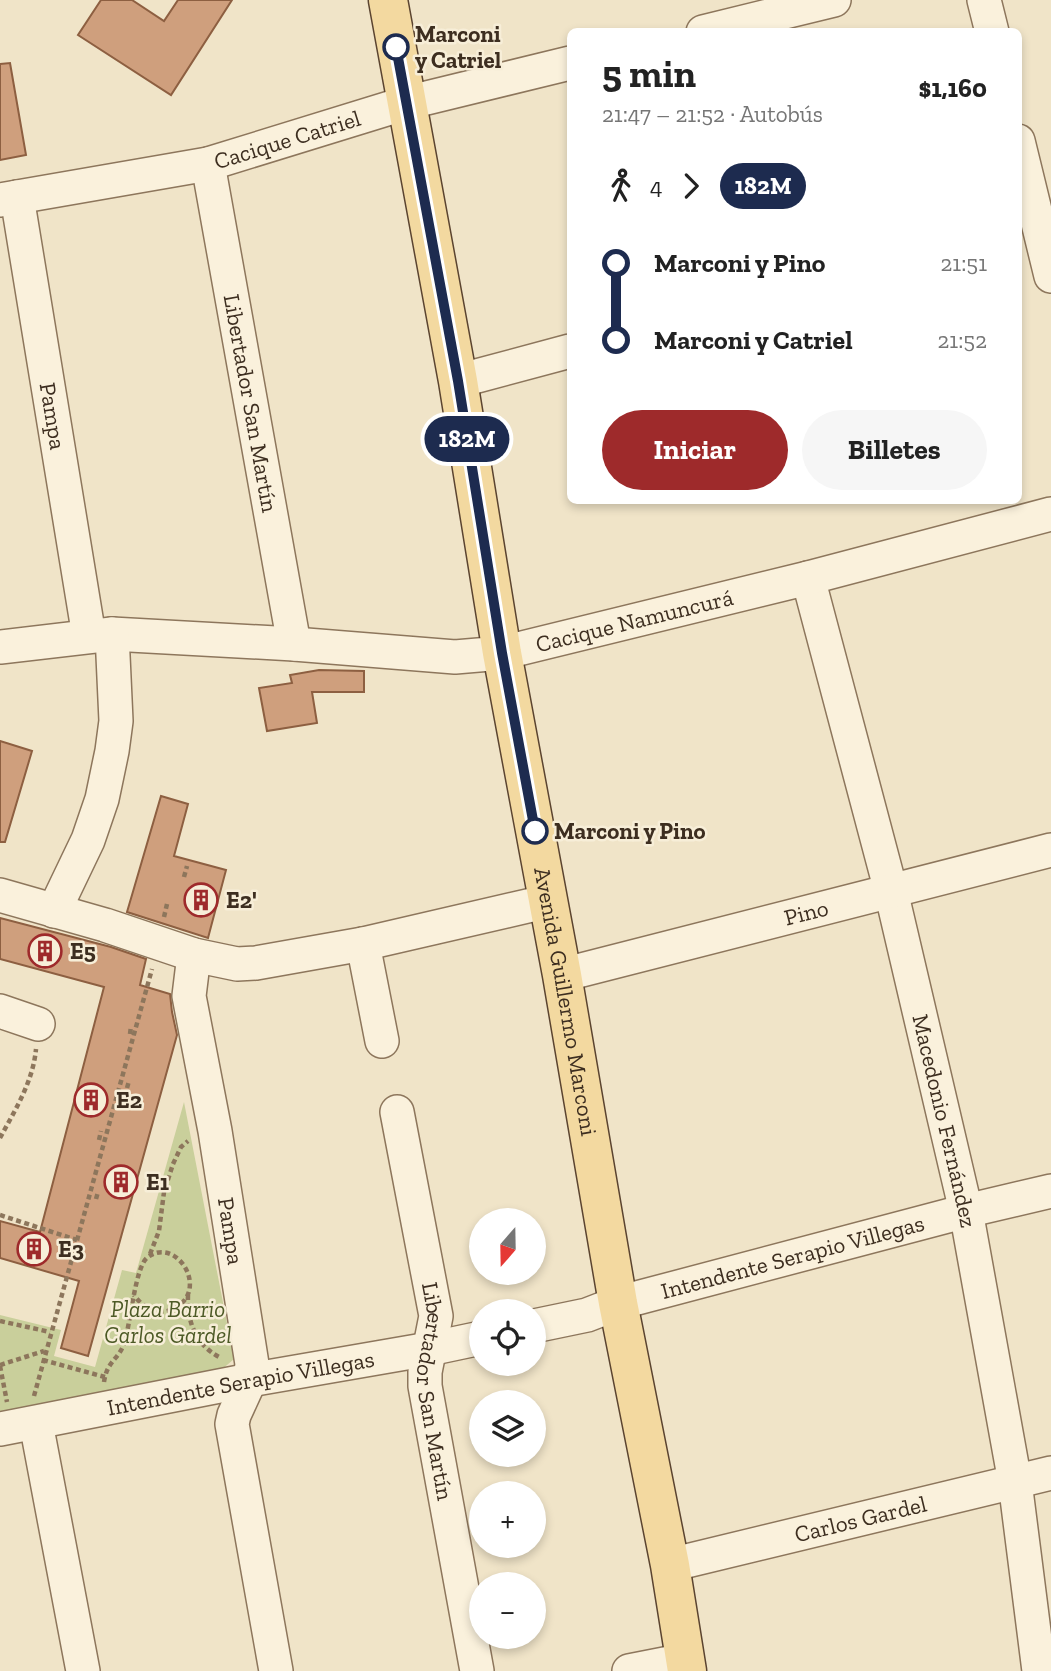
<!DOCTYPE html>
<html lang="es">
<meta charset="utf-8">
<style>
:root{--surface:#fff;--page:#f6f6f6;--text:#222;--muted:#767676;--accent:#9e2a2b}
body{margin:0;font-family:"Zilla Slab",serif;background:var(--page);color:var(--text);height:100vh;display:flex;flex-direction:column;font-size:26px;white-space:nowrap}
*{box-sizing:border-box;margin:0}
p{font-size:23px;color:var(--muted)}
.icon{flex:none;width:38px;height:38px;fill:none;stroke:currentColor;stroke-width:2;stroke-linecap:round;stroke-linejoin:round}
.map{position:relative;flex:1;overflow:hidden}
.sheet{position:absolute;left:567px;top:28px;width:455px;height:476px;display:flex;flex-direction:column;background:var(--surface);border-radius:10px;box-shadow:0 4px 10px #0003}
.sheet>*{flex:none}
.badge{padding:0 14px;border-radius:23px;font-size:24px;line-height:46px}
.needle{width:46px;rotate:200deg}
.controls{position:absolute;left:469px;top:1208px;display:grid;gap:14px}
.controls a{display:grid;place-items:center;width:77px;height:77px;border-radius:50%;background:var(--surface);box-shadow:0 4px 10px #0003;font-size:35px}
.map>.badge{position:absolute;translate:-50% -50%;box-shadow:0 0 0 4px #fff}
.legs{display:flex;align-items:center;gap:10px;height:77px;padding:0 35px;font-size:23px}
.legs p{margin-inline-start:auto}
.headline{display:flex;align-items:center;justify-content:space-between;height:119px;padding:0 35px}
h1{font-size:38px;font-weight:700;line-height:52px}
.action{display:flex;gap:14px;margin-top:auto;padding:14px 35px}
.action a{flex:1;height:80px;border-radius:42px;background:var(--accent);color:#fff;font-size:28px;font-weight:700;line-height:80px;text-align:center}
.action a+a{background:var(--page);color:var(--text)}
ul{padding:0 35px;list-style:none}
li{display:flex;align-items:center;gap:24px;height:77px;font-size:26px}
li i{display:grid;place-items:center;width:10px;height:100%;margin:0 9px;background:currentColor}
li i::after{content:'';width:18px;height:18px;margin:-9px;border:5px solid;border-radius:50%;background:var(--surface)}
li p{margin-inline-start:auto}
li:first-child i{background:linear-gradient(#0000 50%,currentColor 0)}
li:last-child i{background:linear-gradient(currentColor 50%,#0000 0)}
.map>svg:first-child{display:block}
.green{fill:#c9cf9b}
.building{fill:#cf9f7d;stroke:#8d5f41;stroke-width:2}
.lines{fill:none;stroke-linecap:round;stroke-linejoin:round}
.minor-casing{stroke:#8d765c;stroke-width:36}
.major-casing{stroke:#5b4430;stroke-width:41}
.path{stroke:#8d765c;stroke-width:4.5;stroke-dasharray:5 3.5;stroke-linecap:butt}
.minor{stroke:#faf1dc;stroke-width:33}
.major{stroke:#f3d9a0;stroke-width:38}
.line-1-casing{stroke:#fff;stroke-width:16}
.line-1{stroke:#1d2b4f;stroke-width:10}
.stop-1-dot{fill:#fff;stroke:#1d2b4f;stroke-width:3.5}
.labels{text-anchor:middle;dominant-baseline:central;stroke-width:5;stroke-linejoin:round;paint-order:stroke}
.stop-label{font-size:23px;font-weight:bold;fill:#3d2e20;stroke:#f7eed8;text-anchor:start}
.street-label{font-size:23px;fill:#3d2e20;stroke:#f7eed8}
.poi-label{font-size:23px;font-weight:bold;fill:#3d2e20;stroke:#f7eed8;text-anchor:start}
.park-label{font-size:23px;font-style:italic;fill:#4d5a26;stroke:#f7eed8}
</style>
<div class="map">
<svg width="1051" height="1671" viewBox="0 0 1051 1671">
<rect width="100%" height="100%" fill="#f0e4c8"/>
<polygon class="green" points="184,1102 234,1359 220,1371 0,1417 0,1315 61,1330 54,1356 95,1367 122,1270 136,1273"/>
<g class="building">
<polygon points="101,0 132,0 164,21 178,0 232,0 171,95 78,35"/>
<polygon points="10,63 26,155 0,160 0,64"/>
<polygon points="319,670 364,671 364,692 312,692 317,723 267,731 259,688 292,683 290,675"/>
<polygon points="0,741 32,751 5,842 0,842"/>
<polygon points="161,796 188,804 174,856 226,870 208,938 127,912"/>
<polygon points="0,918 111,947 146,959 140,985 170,994 172,1012 177,1035 88,1356 61,1348 79,1281 0,1258 0,1221 40,1232 104,987 0,959"/>
</g>
<g class="lines">
<defs>
<g id="minor">
<polyline points="984,0 992,32"/>
<polyline points="703,32 834,0"/>
<polyline points="1018,141 1051,276"/>
<path id="s1" d="M208 164 294 644"/>
<path id="s2" d="M17 197 89 636"/>
<path id="s3" d="M0 200 208 164 406 103 570 63"/>
<polyline points="458,381 570,351"/>
<path id="s4" d="M808 578 891 891 966 1211 1015 1482 1039 1671"/>
<path id="s5" d="M0 647 112 634 294 644 455 657 502 653 808 578 1051 514"/>
<polyline points="0,895 105,925 194,955 237,964 256,963 363,944 549,901"/>
<polyline points="54,911 88,840 102,799 112,751 116,721 112,634"/>
<polyline points="363,944 382,1041"/>
<path id="s6" d="M194 955 189 996 215 1131 252 1364 250 1380 234 1415 232 1424 276 1671"/>
<path id="s7" d="M562 975 1051 850"/>
<polyline points="0,1011 38,1024"/>
<path id="s8" d="M397 1112 436 1316 425 1372V1386L477 1671"/>
<path id="s9" d="M534 1326 587 1315 618 1303 966 1211 1051 1191"/>
<polyline points="36,1423 83,1671"/>
<path id="s10" d="M0 1429 250 1380 429 1349 481 1338"/>
<path id="s11" d="M670 1565 1051 1473"/>
<polyline points="629,1671 685,1660"/>
</g>
<g id="major">
<path id="s12" d="M388 0 458 381 502 653 562 975 618 1303 670 1565 687 1671"/>
</g>
</defs>
<use href="#minor" class="minor-casing"/>
<use href="#major" class="major-casing"/>
<g class="path">
<polyline points="184,877 187,866"/>
<polyline points="164,917 167,904"/>
<polyline points="130,1034 131,1026"/>
<polyline points="127,1088 129,1081"/>
<path d="M0 1138C15 1110 33 1082 36 1049"/>
<polyline points="99,1140 101,1131"/>
<polyline points="96,1199 98,1192"/>
<polyline points="0,1215 77,1240"/>
<polyline points="69,1253 71,1246"/>
<polyline points="150,1254 159,1231 164,1192 173,1164 181,1147 188,1141"/>
<path d="M188 1295C187 1321 195 1344 219 1357"/>
<polyline points="0,1321 50,1332"/>
<polyline points="43,1360 105,1377"/>
<polyline points="0,1365 44,1351"/>
<polyline points="0,1366 7,1402"/>
<path d="M104 1382C107 1361 118 1360 124 1344 130 1328 135 1265 148 1257 176 1236 210 1289 175 1308 159 1317 143 1308 134 1295"/>
<polyline points="34,1396 152,969"/>
</g>
<use href="#minor" class="minor"/>
<use href="#major" class="major"/>
</g>
<g class="lines">
<defs>
<polyline id="line-1" points="396,47 458,381 502,653 535,831"/>
</defs>
<use href="#line-1" class="line-1-casing"/>
<use href="#line-1" class="line-1"/>
</g>
<defs>
<symbol id="building-ring" viewBox="-11 -11 22 22"><circle r="9.5" fill="#f7eed8" stroke="#9e2a2b" stroke-width="1.5"/><path d="M-4-6H4V6H1V3H-1V6H-4ZM-2.5-4.3h1.7v1.8h-1.7ZM.8-4.3h1.7v1.8H.8ZM-2.5-1h1.7V.8h-1.7ZM.8-1h1.7V.8H.8Z" fill="#9e2a2b"/></symbol>
</defs>
<g fill-rule="evenodd">
<use href="#building-ring" x="182" y="881" width="38" height="38"/>
<use href="#building-ring" x="26" y="932" width="38" height="38"/>
<use href="#building-ring" x="72" y="1081" width="38" height="38"/>
<use href="#building-ring" x="102" y="1163" width="38" height="38"/>
<use href="#building-ring" x="15" y="1230" width="38" height="38"/>
</g>
<g class="stop-1-dot">
<circle cx="396" cy="47" r="12"/>
<circle cx="535" cy="831" r="12"/>
</g>
<g class="labels">
<g class="stop-label">
<text x="415" y="34">Marconi<tspan x="415" dy="26">y Catriel</tspan></text>
<text x="554" y="831">Marconi y Pino</text>
</g>
<g class="street-label">
<text stroke="none"><textPath href="#s3" startOffset="294">Cacique Catriel</textPath></text>
<text stroke="none"><textPath href="#s1" startOffset="243">Libertador San Martín</textPath></text>
<text stroke="none"><textPath href="#s2" startOffset="222">Pampa</textPath></text>
<text stroke="none"><textPath href="#s5" startOffset="640">Cacique Namuncurá</textPath></text>
<text stroke="none"><textPath href="#s7" startOffset="252">Pino</textPath></text>
<text stroke="none"><textPath href="#s12" startOffset="1017">Avenida Guillermo Marconi</textPath></text>
<text stroke="none"><textPath href="#s4" startOffset="560">Macedonio Fernández</textPath></text>
<text stroke="none"><textPath href="#s6" startOffset="280">Pampa</textPath></text>
<text stroke="none"><textPath href="#s9" startOffset="268">Intendente Serapio Villegas</textPath></text>
<text stroke="none"><textPath href="#s10" startOffset="245">Intendente Serapio Villegas</textPath></text>
<text stroke="none"><textPath href="#s8" startOffset="284">Libertador San Martín</textPath></text>
<text stroke="none"><textPath href="#s11" startOffset="196">Carlos Gardel</textPath></text>
</g>
<g class="poi-label">
<text x="226" y="900">E2'</text>
<text x="70" y="951">E5</text>
<text x="116" y="1100">E2</text>
<text x="146" y="1182">E1</text>
<text x="58" y="1249">E3</text>
</g>
<g class="park-label">
<text x="168" y="1309">Plaza Barrio<tspan x="168" dy="26">Carlos Gardel</tspan></text>
</g>
</g>
</svg>
<div class="controls">
<a><svg class="needle" viewBox="-14 -14 28 28"><path d="M0-13l5 13h-10z" fill="#e53935"/><path d="M0 13l5-13h-10z" fill="#767676"/></svg></a>
<a><svg class="icon" aria-label="locate" viewBox="0 0 24 24"><circle cx="12" cy="12" r="6"/><path d="M12 2v4M12 18v4M2 12h4M18 12h4"/></svg></a>
<a><svg class="icon" aria-label="layers" viewBox="0 0 24 24"><path d="M12 4l9 5-9 5-9-5zM3 14l9 5 9-5"/></svg></a>
<a>+</a>
<a>−</a>
</div>
<b class="badge" style="left:467px;top:439px;background:#1d2b4f;color:#fff">182M</b>
<section class="sheet">
<div class="headline"><div><h1>5 min</h1><p>21:47 – 21:52 · Autobús</p></div><b>$1,160</b></div>
<div class="legs"><svg class="icon" aria-label="walk" viewBox="0 0 24 24"><circle cx="13" cy="4" r="2"/><path d="M13 8l-2 6 4 7M11 14l-3 7M7 12l3-4h3l4 4"/></svg>4<svg class="icon" aria-label="forward" viewBox="0 0 24 24"><path d="M9 5l7 7-7 7"/></svg><b class="badge" style="background:#1d2b4f;color:#fff">182M</b></div>
<ul>
<li><i style="color:#1d2b4f"></i><b>Marconi y Pino</b><p>21:51</p></li>
<li><i style="color:#1d2b4f"></i><b>Marconi y Catriel</b><p>21:52</p></li>
</ul>
<div class="action"><a>Iniciar</a><a>Billetes</a></div>
</section>
</div>
